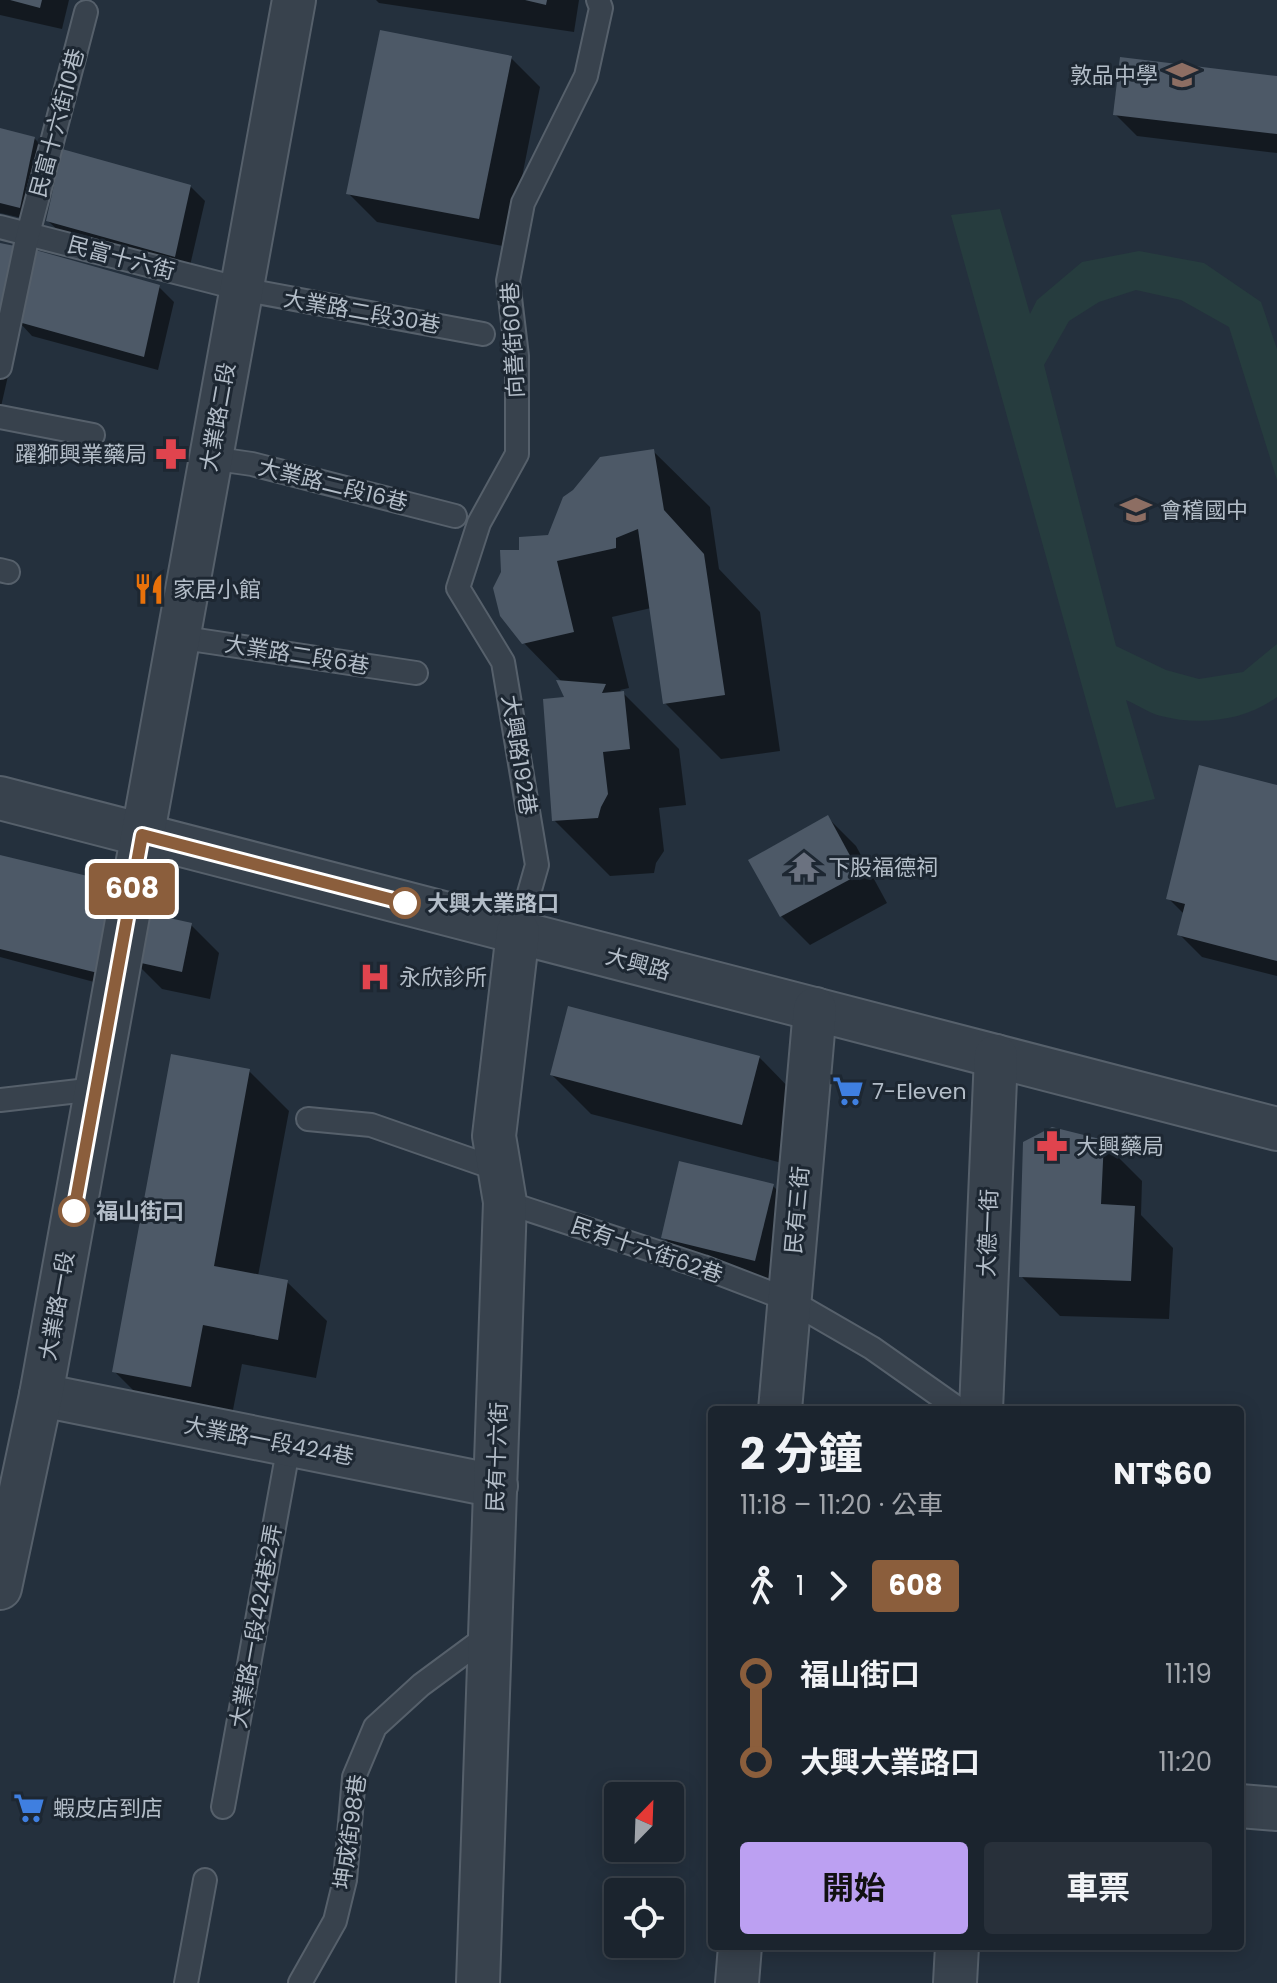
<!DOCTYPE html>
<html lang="zh-TW">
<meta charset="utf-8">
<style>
:root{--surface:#1b242e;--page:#28303a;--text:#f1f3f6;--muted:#a0a4aa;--line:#39414a;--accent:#bca0f2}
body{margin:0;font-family:Poppins,"Noto Sans TC",sans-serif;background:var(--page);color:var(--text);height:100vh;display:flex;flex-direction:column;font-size:30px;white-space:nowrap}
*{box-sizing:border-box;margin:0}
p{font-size:26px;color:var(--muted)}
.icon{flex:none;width:44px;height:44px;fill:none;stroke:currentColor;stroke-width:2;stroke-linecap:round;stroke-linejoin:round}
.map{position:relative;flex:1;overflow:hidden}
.details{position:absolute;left:708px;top:1406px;width:536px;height:544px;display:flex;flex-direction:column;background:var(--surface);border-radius:8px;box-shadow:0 4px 20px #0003,0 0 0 2px var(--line)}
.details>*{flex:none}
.badge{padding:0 16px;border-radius:6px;font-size:28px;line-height:52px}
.needle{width:52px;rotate:23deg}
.controls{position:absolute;left:604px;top:1782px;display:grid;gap:16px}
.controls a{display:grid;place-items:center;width:80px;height:80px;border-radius:8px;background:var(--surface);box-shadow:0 4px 20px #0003,0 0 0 2px var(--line);font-size:40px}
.map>.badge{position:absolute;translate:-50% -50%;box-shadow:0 0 0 4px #fff}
.legs{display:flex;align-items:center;gap:12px;height:88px;padding:0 32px;font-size:26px}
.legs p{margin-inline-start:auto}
.summary{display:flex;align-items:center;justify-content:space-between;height:136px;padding:0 32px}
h1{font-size:44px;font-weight:700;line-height:60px}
.primary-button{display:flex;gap:16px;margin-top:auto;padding:16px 32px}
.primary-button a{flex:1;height:92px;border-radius:8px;background:var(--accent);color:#111;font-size:32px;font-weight:700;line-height:92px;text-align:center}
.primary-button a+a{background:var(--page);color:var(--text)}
ul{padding:0 32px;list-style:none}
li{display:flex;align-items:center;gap:28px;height:88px;font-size:30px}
li i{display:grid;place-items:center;width:12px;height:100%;margin:0 10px;background:currentColor}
li i::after{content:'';width:20px;height:20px;margin:-10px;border:6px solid;border-radius:50%;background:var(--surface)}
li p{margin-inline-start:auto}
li:first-child i{background:linear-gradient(#0000 50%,currentColor 0)}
li:last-child i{background:linear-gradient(currentColor 50%,#0000 0)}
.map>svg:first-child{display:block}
.pitch{fill:#263c3e}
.shadow{fill:#0007}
.building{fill:#4d5967}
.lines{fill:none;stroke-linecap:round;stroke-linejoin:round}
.service-casing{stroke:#56606b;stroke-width:26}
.minor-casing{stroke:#56606b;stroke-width:46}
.service{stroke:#38424d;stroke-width:22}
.minor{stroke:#38424d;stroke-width:42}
.line-1-casing{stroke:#fff;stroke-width:18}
.line-1{stroke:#8b5e3c;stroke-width:12}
.stop-1-dot{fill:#fff;stroke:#8b5e3c;stroke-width:4}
.labels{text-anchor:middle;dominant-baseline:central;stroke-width:6;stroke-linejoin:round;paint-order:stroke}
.poi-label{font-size:22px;fill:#b3bdc8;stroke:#1d2732;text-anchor:start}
.street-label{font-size:22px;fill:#b3bdc8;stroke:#1d2732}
.stop-label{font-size:22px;font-weight:bold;fill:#b3bdc8;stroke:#1d2732;text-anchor:start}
</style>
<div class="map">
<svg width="1277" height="1983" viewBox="0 0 1277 1983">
<rect width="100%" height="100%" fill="#24303d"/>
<path class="pitch" d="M1000 209 1030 314 1037 300 1082 262 1139 251 1204 263 1261 302 1277 349V480L1229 327 1181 300 1136 290 1099 302 1069 321 1044 365 1116 646 1166 670 1199 679 1243 672 1277 644V697C1245 721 1199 726 1161 716 1149 713 1138 705 1126 700L1155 799 1116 808 951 215Z"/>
<g class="shadow">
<polygon points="0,0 69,0 62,29 0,15"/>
<polygon points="376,0 579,0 574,32 379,3"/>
<polygon points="511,58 540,87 508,247 377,222 348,193"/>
<polygon points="1277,78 1277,153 1137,136 1115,114"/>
<polygon points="0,130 34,138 49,153 35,221 0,213"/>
<polygon points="190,186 205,201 189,270 63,235 48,221"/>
<polygon points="0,245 159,287 174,302 158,370 32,336 20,323 0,411"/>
<polygon points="653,451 710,507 719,569 760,612 780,751 721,759 665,703 651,608 612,617 629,688 620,690 679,749 686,805 659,808 664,851 656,863 654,873 610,876 554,820 567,699 563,683 523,642 521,552 549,537"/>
<polygon points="1277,787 1277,976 1202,957 1180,935 1185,915 1168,898"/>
<polygon points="828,818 856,846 887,903 810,945 781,916"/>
<polygon points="0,857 113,987 0,957"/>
<polygon points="191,925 219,953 210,999 162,989 134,961"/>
<polygon points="759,1057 798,1097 782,1163 591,1114 552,1075"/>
<polygon points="249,1071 289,1111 258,1276 287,1282 327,1321 316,1378 242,1364 230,1425 154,1411 114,1371"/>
<polygon points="1103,1142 1142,1181 1141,1215 1173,1248 1169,1319 1060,1316 1021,1276"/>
<polygon points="773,1186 812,1225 794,1299 702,1276 663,1237"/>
</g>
<g class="building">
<polygon points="10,0 42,0 40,8"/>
<polygon points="525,0 547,0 546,5"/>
<polygon points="380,30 512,56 479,219 346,194"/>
<polygon points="1120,57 1277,76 1277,134 1113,115"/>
<polygon points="0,128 35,137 20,208 0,203"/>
<polygon points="62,149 191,185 175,257 46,221"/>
<polygon points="0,243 20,247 0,318"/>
<polygon points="32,249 160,285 144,357 15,321"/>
<polygon points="654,449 664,510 704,554 725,695 663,704 638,529 616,538 616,548 557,561 574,632 522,644 500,616 493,588 501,572 500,550 519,550 519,537 548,535 563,497 573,490 600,457"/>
<polygon points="556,680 606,684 602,693 624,691 630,749 603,752 608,794 601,807 598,818 552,821 543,699 564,697"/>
<polygon points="1199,765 1277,785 1277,961 1177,935 1185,904 1166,899"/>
<polygon points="828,815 860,874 780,917 748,860"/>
<polygon points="0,855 121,884 98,973 0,949"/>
<polygon points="142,912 192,923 182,972 132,961"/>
<polygon points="568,1006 760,1056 742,1125 550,1075"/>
<polygon points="171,1054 250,1069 214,1266 288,1280 278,1340 203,1325 191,1387 112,1372"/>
<polygon points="1052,1127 1104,1140 1101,1204 1135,1206 1131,1281 1019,1277 1023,1142"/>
<polygon points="679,1161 774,1184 755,1261 661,1238"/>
</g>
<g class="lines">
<defs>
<g id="service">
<polyline points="0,227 241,289 483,334"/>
<polyline points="0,367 28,234 86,12"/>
<polyline points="0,417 93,435"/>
<polyline points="210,458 252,464 455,516"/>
<polyline points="0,570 8,572"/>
<polyline points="177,637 416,673"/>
<polyline points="518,932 537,865 503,662 458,588 479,523 517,454 517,356 508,281 523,203 586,76 601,8 598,0"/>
<polyline points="0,1100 96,1089"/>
<polyline points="308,1119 371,1125 500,1170"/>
<polyline points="505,1202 703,1267 789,1300 872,1348 960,1410"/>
<polyline points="223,1807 289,1445"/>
<polyline points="186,1983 205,1880"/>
<polyline points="300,1983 335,1921 345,1880 354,1777 375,1727 421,1685 490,1634"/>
</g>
<g id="minor">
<polyline points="0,798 1277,1129"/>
<polyline points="41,1395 496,1486"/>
<polyline points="780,1410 815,1009"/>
<polyline points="981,1410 996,1056"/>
<polyline points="0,1588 41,1395 294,0"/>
<polyline points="1240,1806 1277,1809"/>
<polyline points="478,1983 505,1202 494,1136 518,932"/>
<polyline points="737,1983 740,1946"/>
<polyline points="955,1983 957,1946"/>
</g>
</defs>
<use href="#service" class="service-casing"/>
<use href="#minor" class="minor-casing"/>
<use href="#service" class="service"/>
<use href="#minor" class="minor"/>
</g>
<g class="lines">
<defs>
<polyline id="line-1" points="74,1211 142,835 405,903"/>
</defs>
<use href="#line-1" class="line-1-casing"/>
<use href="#line-1" class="line-1"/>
</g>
<defs>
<symbol id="school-bare" viewBox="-9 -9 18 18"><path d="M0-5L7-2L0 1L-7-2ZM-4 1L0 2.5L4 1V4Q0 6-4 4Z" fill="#8d6e63" stroke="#1d2732" stroke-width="2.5" paint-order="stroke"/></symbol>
<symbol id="pharmacy-bare" viewBox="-9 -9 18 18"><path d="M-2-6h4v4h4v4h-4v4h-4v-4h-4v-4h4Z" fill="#e0444e" stroke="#1d2732" stroke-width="2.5" paint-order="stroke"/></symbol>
<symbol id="restaurant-bare" viewBox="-9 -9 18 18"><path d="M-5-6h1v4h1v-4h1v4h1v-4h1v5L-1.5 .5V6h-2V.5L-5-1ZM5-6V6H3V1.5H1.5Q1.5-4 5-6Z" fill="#e8710a" stroke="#1d2732" stroke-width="2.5" paint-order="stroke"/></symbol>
<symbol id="temple-bare" viewBox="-9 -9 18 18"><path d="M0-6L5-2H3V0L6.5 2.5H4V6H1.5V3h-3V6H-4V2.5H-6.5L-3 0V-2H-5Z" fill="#6b7280" stroke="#1d2732" stroke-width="2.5" paint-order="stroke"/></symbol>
<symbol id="hospital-bare" viewBox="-9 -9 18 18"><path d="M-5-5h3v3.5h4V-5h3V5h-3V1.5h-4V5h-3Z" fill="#e0444e" stroke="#1d2732" stroke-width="2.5" paint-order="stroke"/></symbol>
<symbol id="supermarket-bare" viewBox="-9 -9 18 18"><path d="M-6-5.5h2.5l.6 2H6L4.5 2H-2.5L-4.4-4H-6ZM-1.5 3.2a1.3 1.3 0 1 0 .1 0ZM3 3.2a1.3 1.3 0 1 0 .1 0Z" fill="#3f7fe0" stroke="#1d2732" stroke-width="2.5" paint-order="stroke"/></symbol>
</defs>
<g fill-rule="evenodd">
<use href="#school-bare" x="1160" y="53" width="44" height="44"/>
<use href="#pharmacy-bare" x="149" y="432" width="44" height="44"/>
<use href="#school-bare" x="1114" y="488" width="44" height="44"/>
<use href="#restaurant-bare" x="127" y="567" width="44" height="44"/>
<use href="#temple-bare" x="782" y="845" width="44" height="44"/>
<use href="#hospital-bare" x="353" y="955" width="44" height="44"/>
<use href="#supermarket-bare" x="826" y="1069" width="44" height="44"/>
<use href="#pharmacy-bare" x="1030" y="1124" width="44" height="44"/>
<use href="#supermarket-bare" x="7" y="1786" width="44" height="44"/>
</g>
<g class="stop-1-dot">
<circle cx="405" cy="903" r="14"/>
<circle cx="74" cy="1211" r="14"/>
</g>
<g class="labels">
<g class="poi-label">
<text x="1158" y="75" text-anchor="end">敦品中學</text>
<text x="147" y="454" text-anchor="end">躍獅興業藥局</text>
<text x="1160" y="510">會稽國中</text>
<text x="173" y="589">家居小館</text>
<text x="828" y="867">下股福德祠</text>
<text x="399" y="977">永欣診所</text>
<text x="872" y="1091">7-Eleven</text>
<text x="1076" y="1146">大興藥局</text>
<text x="53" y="1808">蝦皮店到店</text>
</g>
<g class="street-label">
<text transform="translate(57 123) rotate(-75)">民富十六街10巷</text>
<text transform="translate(121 258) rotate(15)">民富十六街</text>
<text transform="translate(362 312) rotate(10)">大業路二段30巷</text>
<text transform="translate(513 340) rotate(-93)">向善街60巷</text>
<text transform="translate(218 417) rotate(-80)">大業路二段</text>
<text transform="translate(333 485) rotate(14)">大業路二段16巷</text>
<text transform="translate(297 655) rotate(9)">大業路二段6巷</text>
<text transform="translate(519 755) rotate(81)">大興路192巷</text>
<text transform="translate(638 964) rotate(15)">大興路</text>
<text transform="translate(797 1210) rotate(-85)">民有三街</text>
<text transform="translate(988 1233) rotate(-88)">大德一街</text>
<text transform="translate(647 1250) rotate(19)">民有十六街62巷</text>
<text transform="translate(57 1306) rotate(-80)">大業路一段</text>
<text transform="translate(269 1441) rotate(11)">大業路一段424巷</text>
<text transform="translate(497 1457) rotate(-88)">民有十六街</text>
<text transform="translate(256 1626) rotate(-80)">大業路一段424巷2弄</text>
<text transform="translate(350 1832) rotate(-82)">坤成街98巷</text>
</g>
<g class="stop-label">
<text x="427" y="903">大興大業路口</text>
<text x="96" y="1211">福山街口</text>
</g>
</g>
</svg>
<div class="controls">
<a><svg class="needle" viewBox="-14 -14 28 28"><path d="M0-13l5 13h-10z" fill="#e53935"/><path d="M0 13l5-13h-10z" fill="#a0a4aa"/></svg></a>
<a><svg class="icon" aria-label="locate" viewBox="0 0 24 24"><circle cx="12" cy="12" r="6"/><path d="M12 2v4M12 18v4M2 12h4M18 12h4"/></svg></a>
</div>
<b class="badge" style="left:132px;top:889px;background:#8b5e3c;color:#fff">608</b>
<section class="details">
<div class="summary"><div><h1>2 分鐘</h1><p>11:18 – 11:20 · 公車</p></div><b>NT$60</b></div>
<div class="legs"><svg class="icon" aria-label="walk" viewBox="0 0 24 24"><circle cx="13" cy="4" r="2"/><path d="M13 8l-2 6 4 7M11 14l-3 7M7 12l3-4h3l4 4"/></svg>1<svg class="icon" aria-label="forward" viewBox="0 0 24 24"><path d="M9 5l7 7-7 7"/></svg><b class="badge" style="background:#8b5e3c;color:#fff">608</b></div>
<ul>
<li><i style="color:#8b5e3c"></i><b>福山街口</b><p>11:19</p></li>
<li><i style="color:#8b5e3c"></i><b>大興大業路口</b><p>11:20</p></li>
</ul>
<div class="primary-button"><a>開始</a><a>車票</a></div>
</section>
</div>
